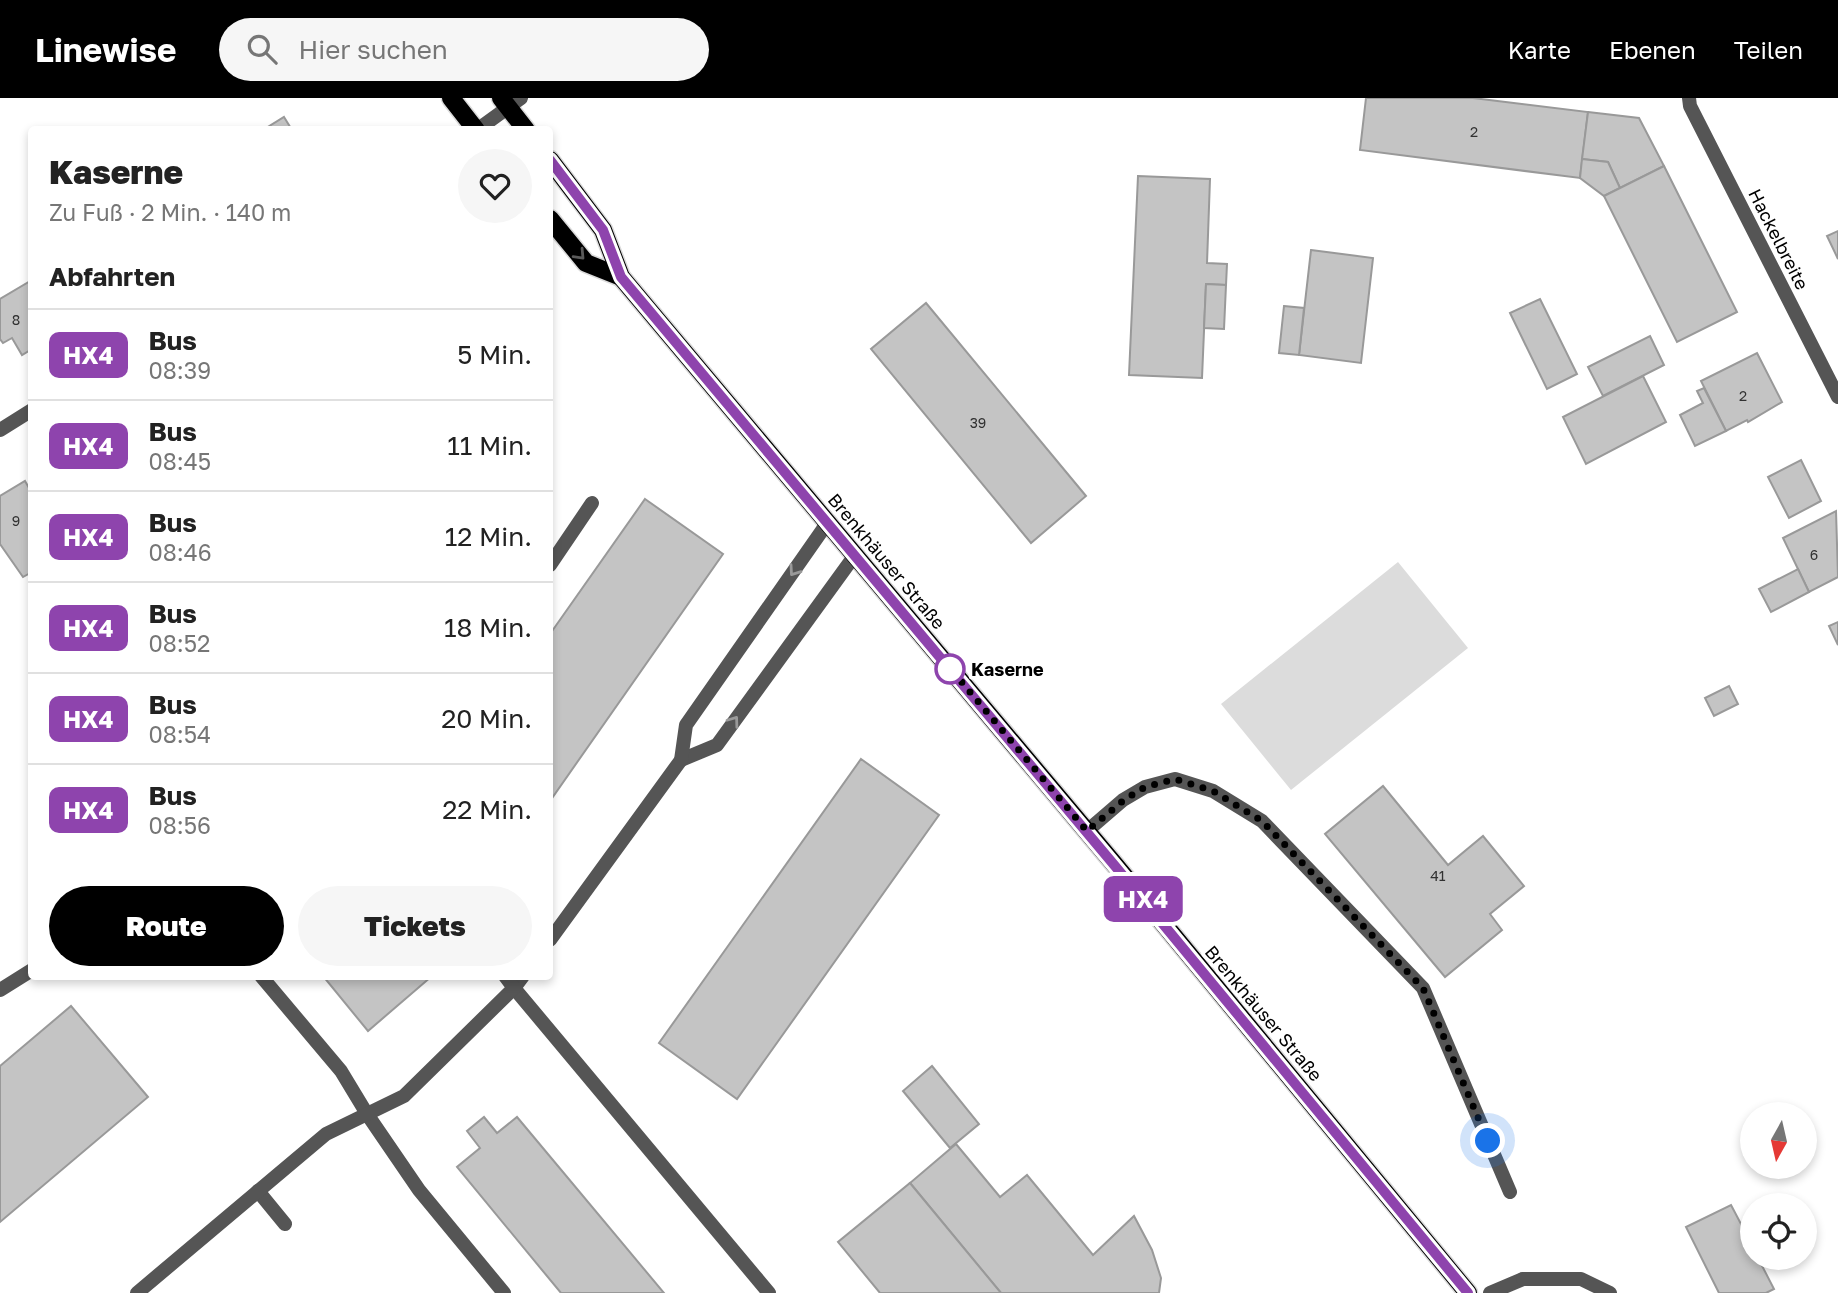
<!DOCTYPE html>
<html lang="de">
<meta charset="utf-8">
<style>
:root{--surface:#fff;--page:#f6f6f6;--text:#222;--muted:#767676;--line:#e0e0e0;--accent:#000}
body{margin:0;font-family:"Golos Text",sans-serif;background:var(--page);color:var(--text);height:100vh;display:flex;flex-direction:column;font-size:26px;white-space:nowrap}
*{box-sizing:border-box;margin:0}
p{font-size:23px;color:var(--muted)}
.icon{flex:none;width:38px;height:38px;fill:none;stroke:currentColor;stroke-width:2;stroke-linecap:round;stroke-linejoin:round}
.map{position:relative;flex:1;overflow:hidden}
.drawer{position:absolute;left:28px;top:28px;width:525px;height:854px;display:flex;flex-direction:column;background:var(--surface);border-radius:7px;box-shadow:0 4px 10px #0003}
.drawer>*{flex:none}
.badge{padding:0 14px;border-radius:10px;font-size:24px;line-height:46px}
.needle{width:46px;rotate:188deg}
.buttons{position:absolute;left:1740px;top:1004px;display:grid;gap:14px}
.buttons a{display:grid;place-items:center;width:77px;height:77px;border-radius:50%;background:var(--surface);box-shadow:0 4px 10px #0003;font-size:35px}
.you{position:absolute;width:35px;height:35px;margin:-18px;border:5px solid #fff;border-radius:50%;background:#1a73e8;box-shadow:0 0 0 10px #1a73e833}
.map>.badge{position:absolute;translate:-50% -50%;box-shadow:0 0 0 4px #fff}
h2{padding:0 21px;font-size:26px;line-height:63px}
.round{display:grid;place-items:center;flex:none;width:74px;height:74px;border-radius:37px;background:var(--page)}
.head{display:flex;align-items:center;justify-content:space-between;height:119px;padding:0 21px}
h1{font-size:33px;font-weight:800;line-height:52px}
.primary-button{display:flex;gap:14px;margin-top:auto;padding:14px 21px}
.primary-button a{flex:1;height:80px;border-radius:42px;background:var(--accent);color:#fff;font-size:28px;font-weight:800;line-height:80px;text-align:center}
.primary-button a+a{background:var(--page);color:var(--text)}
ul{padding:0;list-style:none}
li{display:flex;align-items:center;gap:21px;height:91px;padding:0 21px;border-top:2px solid var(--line)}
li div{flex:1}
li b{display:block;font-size:26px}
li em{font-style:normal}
li .badge{min-width:77px;font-weight:700;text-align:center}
header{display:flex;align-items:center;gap:42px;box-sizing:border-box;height:98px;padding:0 35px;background:var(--accent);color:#fff}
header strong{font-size:33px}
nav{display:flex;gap:38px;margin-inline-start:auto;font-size:24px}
.search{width:490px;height:63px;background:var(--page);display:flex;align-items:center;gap:18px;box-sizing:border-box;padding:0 24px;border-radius:38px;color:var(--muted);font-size:26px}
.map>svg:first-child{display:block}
.green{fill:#dcdcdc}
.building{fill:#c4c4c4;stroke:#999;stroke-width:2}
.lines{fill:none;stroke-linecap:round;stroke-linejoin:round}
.primary-casing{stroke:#dbdbdb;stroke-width:21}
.service{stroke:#555;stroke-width:14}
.minor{stroke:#555;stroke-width:14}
.primary{stroke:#000;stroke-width:18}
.oneway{stroke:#595959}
.oneway2{stroke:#999}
.line-casing{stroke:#fff;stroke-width:16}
.line{stroke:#8e44ad;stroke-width:10}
.walk{stroke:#000;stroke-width:7;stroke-dasharray:0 12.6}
.stop-dot{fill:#fff;stroke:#8e44ad;stroke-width:3.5}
.labels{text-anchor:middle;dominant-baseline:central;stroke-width:7;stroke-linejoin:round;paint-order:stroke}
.number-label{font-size:14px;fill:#313131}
.street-label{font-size:18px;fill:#000;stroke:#fff}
.stop-label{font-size:18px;font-weight:bold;fill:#000;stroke:#fff;text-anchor:start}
</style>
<header>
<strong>Linewise</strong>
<div class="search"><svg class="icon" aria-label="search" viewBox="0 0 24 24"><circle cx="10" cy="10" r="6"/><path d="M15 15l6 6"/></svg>Hier suchen</div>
<nav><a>Karte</a><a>Ebenen</a><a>Teilen</a></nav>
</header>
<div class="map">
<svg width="1838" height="1195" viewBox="0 0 1838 1195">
<rect width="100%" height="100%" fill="#fff"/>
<polygon class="green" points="1398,464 1468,550 1291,692 1221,606"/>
<g class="building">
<polygon points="1366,0 1473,0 1588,14 1580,80 1360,52"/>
<polygon points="1588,14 1639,20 1664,68 1620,90 1608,64 1582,61"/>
<polygon points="284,19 292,32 263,32"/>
<polygon points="1582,61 1608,64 1620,90 1604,98 1580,80"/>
<polygon points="1664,68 1737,214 1677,244 1604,98"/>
<polygon points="1138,78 1210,81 1207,165 1227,166 1226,187 1206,186 1202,280 1129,277"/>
<polygon points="1838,133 1838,161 1827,138"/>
<polygon points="1311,152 1373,160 1361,265 1299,257"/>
<polygon points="32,182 32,251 22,257 12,240 3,245 0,241 0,201"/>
<polygon points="1206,186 1226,187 1224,231 1204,230"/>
<polygon points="1540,201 1577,276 1547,291 1510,215"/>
<polygon points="926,205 1086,398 1031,445 871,251"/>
<polygon points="1284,208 1304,210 1299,257 1279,255"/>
<polygon points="1650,238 1664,267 1603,298 1588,269"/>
<polygon points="1757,255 1782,304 1748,324 1747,322 1726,333 1701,283"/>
<polygon points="1643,278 1666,324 1586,366 1563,319"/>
<polygon points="1704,290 1726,333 1695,348 1680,317 1703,305 1697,293"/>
<polygon points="1801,362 1821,403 1789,420 1768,379"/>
<polygon points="25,383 32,395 32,474 23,479 0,446 0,398"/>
<polygon points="645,401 723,456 550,703 550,536"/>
<polygon points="1836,413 1838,479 1809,494 1783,440"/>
<polygon points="1798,471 1809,494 1771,514 1759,491"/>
<polygon points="1838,524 1838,547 1829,528"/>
<polygon points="1729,588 1738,606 1714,618 1705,600"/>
<polygon points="861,661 939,717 737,1001 659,945"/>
<polygon points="1383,688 1448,767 1483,738 1524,788 1490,816 1502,832 1445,879 1325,736"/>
<polygon points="323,878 432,878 368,933"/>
<polygon points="71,908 148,999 0,1124 0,968"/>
<polygon points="932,968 979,1026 950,1050 903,993"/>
<polygon points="484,1019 497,1035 517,1019 664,1195 561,1195 457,1069 480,1050 467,1033"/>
<polygon points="956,1046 1000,1099 1027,1077 1093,1157 1134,1118 1152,1152 1161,1180 1159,1195 1001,1195 910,1085"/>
<polygon points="910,1085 1001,1195 880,1195 838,1144"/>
<polygon points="1731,1107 1752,1147 1752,1160 1758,1160 1774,1191 1766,1195 1719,1195 1686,1129"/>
</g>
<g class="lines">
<defs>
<g id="primary">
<polyline points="451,0 476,32"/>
<polyline points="501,0 526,32"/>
<polyline points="550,62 603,132 621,179 1116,768 1468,1195"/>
<polyline points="550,121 586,165 621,179"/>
</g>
</defs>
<use href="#primary" class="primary-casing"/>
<g class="service">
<polyline points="550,467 592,405"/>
<polyline points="681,662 717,647 855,457"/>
<polyline points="1087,733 1123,702 1145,689 1175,681 1213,693 1262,723 1423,890 1510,1094"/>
<polyline points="550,842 681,662 686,627 828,424"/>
<polyline points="261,878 341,973 367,1016 419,1092 504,1195"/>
<polyline points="523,878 514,890 769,1195"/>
<polyline points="0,892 32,872"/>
<polyline points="258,1093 285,1126"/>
<polyline points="137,1195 326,1036 404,998 514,890 505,878"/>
<polyline points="1490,1195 1523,1181"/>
</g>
<g class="minor">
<polyline points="1689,0 1690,8 1838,299"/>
<polyline points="477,32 521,0"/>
<polyline points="0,332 32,312"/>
<polyline points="1523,1181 1581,1181 1610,1195"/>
</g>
<use href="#primary" class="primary"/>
</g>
<defs><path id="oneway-chevron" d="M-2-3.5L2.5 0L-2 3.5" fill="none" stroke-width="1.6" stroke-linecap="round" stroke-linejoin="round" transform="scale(1.75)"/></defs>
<use class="oneway" href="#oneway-chevron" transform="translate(580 157) rotate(47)"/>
<g class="oneway2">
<use href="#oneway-chevron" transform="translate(794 473) rotate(125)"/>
<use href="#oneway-chevron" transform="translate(734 623) rotate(-54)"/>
</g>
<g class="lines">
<defs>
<polyline id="line" points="550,62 603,132 621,179 1115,768 1468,1195"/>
</defs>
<use href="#line" class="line-casing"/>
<use href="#line" class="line"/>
<polyline class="walk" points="950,571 944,563 1087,733 1124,702 1145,689 1175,681 1213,693 1262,723 1423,890 1488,1043"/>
</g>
<circle class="stop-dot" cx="950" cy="571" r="14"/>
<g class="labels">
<g class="number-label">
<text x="1474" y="33">2</text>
<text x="16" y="221">8</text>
<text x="1743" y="297">2</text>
<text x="978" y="324">39</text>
<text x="16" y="422">9</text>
<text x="1814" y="456">6</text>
<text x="1438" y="777">41</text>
</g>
<g class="street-label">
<text transform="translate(1779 141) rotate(63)">Hackelbreite</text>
<text transform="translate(887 463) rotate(50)">Brenkhäuser Straße</text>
<text transform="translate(1264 915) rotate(50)">Brenkhäuser Straße</text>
</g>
<g class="stop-label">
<text x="971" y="571">Kaserne</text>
</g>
</g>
</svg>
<div class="buttons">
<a><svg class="needle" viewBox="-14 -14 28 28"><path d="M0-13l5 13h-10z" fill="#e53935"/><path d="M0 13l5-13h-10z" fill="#767676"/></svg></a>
<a><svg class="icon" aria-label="locate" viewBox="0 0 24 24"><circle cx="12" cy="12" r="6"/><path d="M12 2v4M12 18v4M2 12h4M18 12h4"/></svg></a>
</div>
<div class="you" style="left:1488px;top:1043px"></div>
<b class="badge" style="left:1143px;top:801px;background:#8e44ad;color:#fff">HX4</b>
<section class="drawer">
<div class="head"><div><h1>Kaserne</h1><p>Zu Fuß · 2 Min. · 140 m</p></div><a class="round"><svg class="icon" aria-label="heart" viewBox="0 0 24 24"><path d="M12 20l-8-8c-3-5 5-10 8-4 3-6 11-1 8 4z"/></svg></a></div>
<h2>Abfahrten</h2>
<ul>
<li><span class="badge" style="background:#8e44ad;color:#fff">HX4</span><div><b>Bus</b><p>08:39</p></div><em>5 Min.</em></li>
<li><span class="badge" style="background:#8e44ad;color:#fff">HX4</span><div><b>Bus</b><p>08:45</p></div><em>11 Min.</em></li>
<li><span class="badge" style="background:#8e44ad;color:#fff">HX4</span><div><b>Bus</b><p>08:46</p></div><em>12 Min.</em></li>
<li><span class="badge" style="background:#8e44ad;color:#fff">HX4</span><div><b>Bus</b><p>08:52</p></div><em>18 Min.</em></li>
<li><span class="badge" style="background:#8e44ad;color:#fff">HX4</span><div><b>Bus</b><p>08:54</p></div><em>20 Min.</em></li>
<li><span class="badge" style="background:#8e44ad;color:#fff">HX4</span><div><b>Bus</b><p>08:56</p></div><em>22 Min.</em></li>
</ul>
<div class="primary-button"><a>Route</a><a>Tickets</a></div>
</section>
</div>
